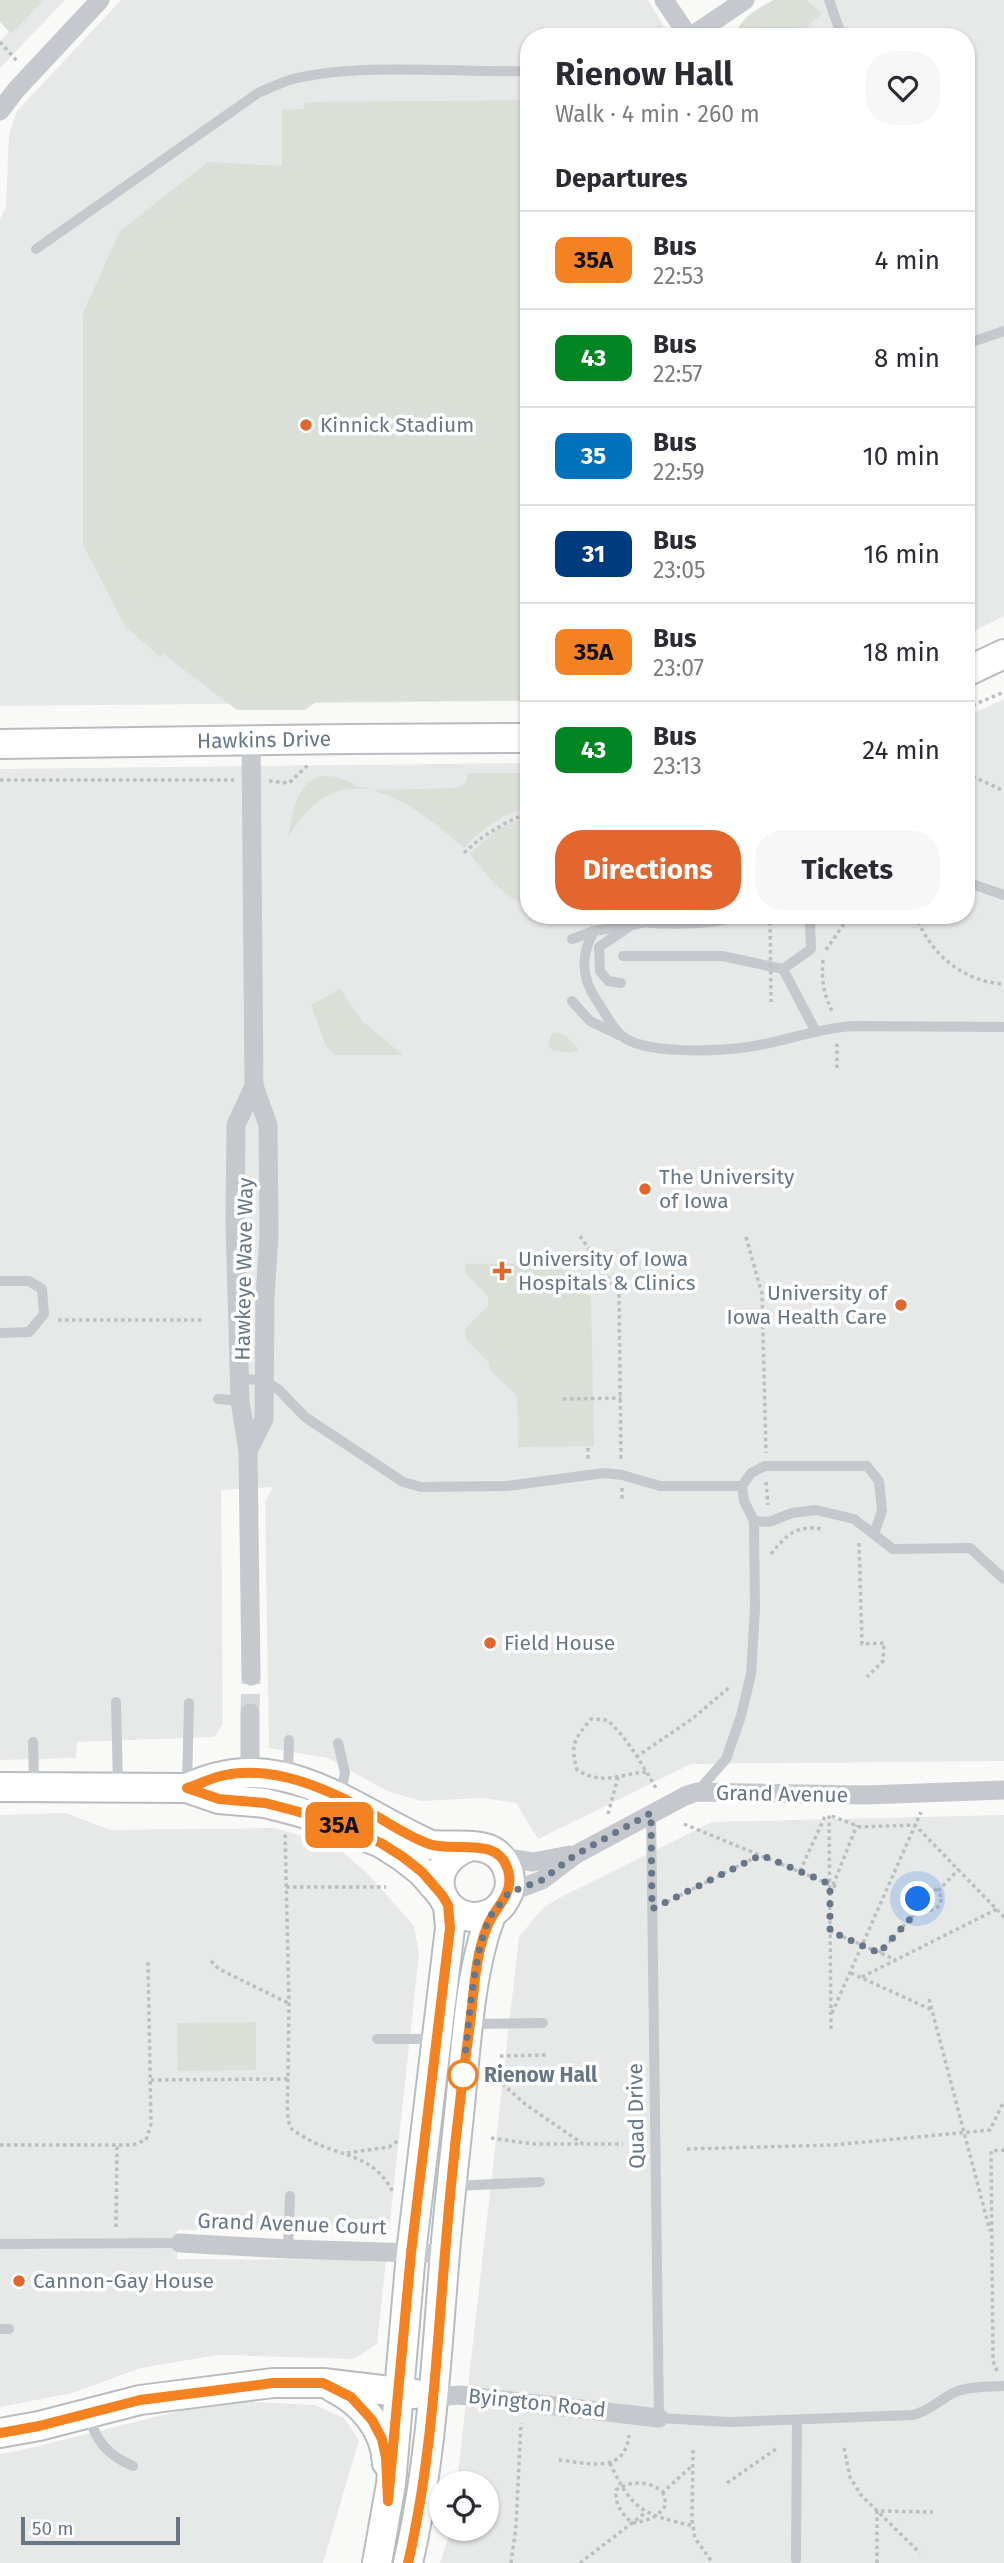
<!DOCTYPE html>
<meta charset="utf-8">
<style>
:root{--surface:#fff;--page:#f7f7f7;--text:#2b2b33;--muted:#7c7c81;--line:#e1e1e2;--accent:#e2662d}
body{margin:0;font-family:"Fira Sans",sans-serif;background:var(--page);color:var(--text);height:100vh;display:flex;flex-direction:column;font-size:26px;white-space:nowrap}
*{box-sizing:border-box;margin:0}
p{font-size:23px;color:var(--muted)}
.icon{flex:none;width:38px;height:38px;fill:none;stroke:currentColor;stroke-width:2;stroke-linecap:round;stroke-linejoin:round}
.map{position:relative;flex:1;overflow:hidden}
.side{position:absolute;left:520px;top:28px;width:455px;height:896px;display:flex;flex-direction:column;background:var(--surface);border-radius:28px;box-shadow:0 2px 5px #0004}
.side>*{flex:none}
.badge{padding:0 14px;border-radius:10px;font-size:24px;line-height:46px}
.tools{position:absolute;left:429px;top:2471px;display:grid;gap:14px}
.tools a{display:grid;place-items:center;width:70px;height:70px;border-radius:50%;background:var(--surface);box-shadow:0 2px 5px #0004;font-size:35px}
.scale{position:absolute;left:21px;bottom:18px;width:159px;box-sizing:border-box;padding-left:7px;border:4px solid #687787;border-top:0;font-size:19px;line-height:24px;white-space:nowrap;color:#687787;-webkit-text-stroke:5px #fff;paint-order:stroke}
.you{position:absolute;width:35px;height:35px;margin:-18px;border:5px solid #fff;border-radius:50%;background:#1a73e8;box-shadow:0 0 0 10px #1a73e833}
.map>.badge{position:absolute;translate:-50% -50%;box-shadow:0 0 0 4px #fff}
h2{padding:0 35px;font-size:26px;line-height:63px}
.round{display:grid;place-items:center;flex:none;width:74px;height:74px;border-radius:28px;background:var(--page)}
.head{display:flex;align-items:center;justify-content:space-between;height:119px;padding:0 35px}
h1{font-size:33px;font-weight:700;line-height:52px}
.button{display:flex;gap:14px;margin-top:auto;padding:14px 35px}
.button a{flex:1;height:80px;border-radius:28px;background:var(--accent);color:#fff;font-size:28px;font-weight:700;line-height:80px;text-align:center}
.button a+a{background:var(--page);color:var(--text)}
ul{padding:0;list-style:none}
li{display:flex;align-items:center;gap:21px;height:98px;padding:0 35px;border-top:2px solid var(--line)}
li div{flex:1}
li b{display:block;font-size:26px}
li em{font-style:normal}
li .badge{min-width:77px;font-weight:700;text-align:center}
.map>svg:first-child{display:block}
.built{fill:#e7e8e8}
.green{fill:#dae0d8}
.lines{fill:none;stroke-linecap:round;stroke-linejoin:round}
.street-tunnel{stroke:#d5d8db;stroke-width:19;stroke-dasharray:19 10;stroke-linecap:butt}
.secondary-casing{stroke:#b7bcc1;stroke-width:32}
.path{stroke:#bcbfc2;stroke-width:3.5;stroke-dasharray:3.5 3.5;stroke-linecap:butt}
.lane{stroke:#c5c8cc;stroke-width:10}
.street{stroke:#c5c8cc;stroke-width:19}
.secondary{stroke:#fff;stroke-width:28}
.path-bridge{stroke:#bcbfc2;stroke-width:3.5;stroke-dasharray:3.5 3.5;stroke-linecap:butt}
.line-casing{stroke:#fff;stroke-width:16}
.line{stroke:#f58220;stroke-width:10}
.walk{stroke:#687787;stroke-width:7;stroke-dasharray:0 12.6}
.poi-dot{fill:#e2662d;stroke:#fff;stroke-width:2.5}
.stop-dot{fill:#fff;stroke:#f58220;stroke-width:3.5}
.labels{text-anchor:middle;dominant-baseline:central;stroke-width:7;stroke-linejoin:round;paint-order:stroke}
.poi-label{font-size:21px;fill:#687787;stroke:#fff;text-anchor:start}
.street-label{font-size:21px;fill:#687787;stroke:#fff}
.stop-label{font-size:21px;font-weight:bold;fill:#687787;stroke:#fff;text-anchor:start}
</style>
<div class="map">
<svg width="1004" height="2563" viewBox="0 0 1004 2563">
<rect width="100%" height="100%" fill="#f9f9f7"/>
<g class="built">
<polygon points="38,0 65,0 0,68 0,41"/>
<polygon points="121,0 648,0 666,30 669,37 528,37 528,701 0,706 0,219 6,207 9,134 17,111"/>
<polygon points="774,0 1004,0 1004,616 966,635 966,37 734,37 740,24 750,14"/>
<polygon points="1004,699 1004,1761 691,1764 538,1839 516,1803 482,1798 421,1801 387,1791 328,1758 269,1748 265,1502 273,1487 221,1490 223,1724 214,1737 77,1742 76,1758 0,1760 0,769 528,763 528,915 966,915 966,717"/>
<polygon points="65,1813 111,1830 275,1828 337,1847 369,1875 414,1926 419,1954 389,2230 177,2230 177,2259 386,2260 377,2344 354,2359 218,2355 141,2368 72,2393 0,2407 0,1815"/>
<polygon points="1004,1815 1004,2563 440,2563 451,2529 486,2529 486,2483 457,2483 519,1937 542,1909 557,1899 712,1822"/>
<polygon points="253,2402 315,2405 344,2418 359,2440 323,2563 0,2563 0,2454 22,2450 183,2410"/>
</g>
<g class="green">
<polygon points="0,0 44,0 11,34 0,22"/>
<path d="M774 0H806L822 13 797 37H735C739 19 758 8 774 0Z"/>
<polygon points="528,100 528,700 316,702 305,710 237,710 163,654 160,657 125,626 83,545 83,313 120,231 208,162 282,166 282,110 304,109 305,102"/>
<path d="M468 773H528V808C504 812 480 830 464 848 407 798 340 749 288 837 295 797 304 759 354 784V786L374 790 456 788 466 783Z"/>
<path d="M528 817V906C502 897 486 874 470 854L497 829Z"/>
<polygon points="340,989 363,1022 403,1055 334,1055 326,1046 311,1005"/>
<polygon points="557,1032 565,1035 579,1049 578,1051 570,1053 552,1050 548,1044 552,1033"/>
<polygon points="555,1257 591,1298 594,1446 518,1447 517,1396 489,1369 489,1363 466,1339 465,1329 488,1306 488,1296 466,1274 465,1264 551,1263"/>
<polygon points="256,2022 256,2070 178,2071 177,2023"/>
</g>
<g class="lines">
<polyline class="street-tunnel" points="250,1713 251,1676"/>
<defs>
<g id="secondary">
<polyline points="966,672 1004,654"/>
<polyline points="0,744 349,739 528,738"/>
<polyline points="0,1787 187,1788 219,1799 265,1803 296,1811 331,1822 381,1843 403,1857 422,1872 442,1895"/>
<path d="M187 1788C197 1784 207 1779 218 1777 297 1757 364 1816 431 1845 448 1847 469 1843 485 1848 503 1853 513 1872 509 1890 506 1900 499 1910 489 1914 446 1931 414 1869 468 1847"/>
<path d="M332 2387C362 2402 385 2428 387 2463"/>
<polyline points="0,2433 39,2426 140,2400 273,2383 323,2383 415,2394"/>
<polyline points="377,2563 391,2484 411,2253 450,1928 448,1905"/>
<path d="M408 2563C432 2459 436 2358 445 2253 449 2204 455 2155 460 2105 466 2046 470 1967 492 1913"/>
</g>
</defs>
<use href="#secondary" class="secondary-casing"/>
<g class="path">
<polyline points="0,42 17,61"/>
<polyline points="966,708 1004,692"/>
<polyline points="966,764 972,776 1004,791"/>
<polyline points="0,780 234,780"/>
<polyline points="269,781 289,783 310,763"/>
<path d="M464 853C484 834 503 823 528 813"/>
<path d="M916 915C929 953 963 982 1004 984"/>
<polyline points="826,950 843,925 857,915"/>
<path d="M823 960C821 981 824 995 833 1013"/>
<polyline points="837,1068 837,1041"/>
<polyline points="580,1236 619,1294 621,1460"/>
<polyline points="746,1237 762,1294 766,1453"/>
<polyline points="58,1320 203,1320"/>
<polyline points="563,1399 621,1398"/>
<polyline points="588,1448 588,1460"/>
<polyline points="766,1482 768,1505"/>
<polyline points="622,1488 622,1499"/>
<polyline points="859,1543 862,1644 884,1643 883,1661 867,1677"/>
<path d="M771 1554C787 1534 796 1525 823 1529"/>
<polyline points="636,1757 692,1719 731,1686"/>
<path d="M646 1772C618 1774 604 1786 577 1770 570 1744 574 1740 591 1719L607 1720C628 1738 642 1765 656 1788"/>
<polyline points="608,1814 618,1777"/>
<polyline points="684,1824 839,1888"/>
<polyline points="800,1871 826,1814"/>
<polyline points="833,1885 857,1825"/>
<polyline points="286,1887 386,1887"/>
<circle cx="930" cy="1899" r="11"/>
<polyline points="938,1891 959,1869"/>
<polyline points="667,1902 760,1855"/>
<polyline points="830,1931 896,1960"/>
<polyline points="879,1953 920,1908"/>
<polyline points="211,1961 219,1969 288,2003"/>
<polyline points="851,1973 932,2010"/>
<polyline points="862,1977 997,1909"/>
<polyline points="929,1999 990,2231"/>
<polyline points="832,2013 921,1812"/>
<polyline points="831,2029 829,1815 860,1827 915,1825 1004,1917"/>
<polyline points="500,2056 546,2055"/>
<path d="M288 2079C288 2091 285 2121 292 2129 294 2132 298 2133 301 2135 335 2158 371 2150 393 2192"/>
<polyline points="497,2079 525,2104 583,2144 623,2144"/>
<polyline points="151,2080 288,2079 289,2003 285,1831"/>
<polyline points="491,2138 532,2144 581,2144"/>
<polyline points="0,2145 133,2145 146,2140 151,2124 148,1961"/>
<polyline points="687,2149 833,2145 990,2130 1004,2101"/>
<polyline points="347,2153 389,2147 399,2140"/>
<polyline points="116,2227 117,2145"/>
<polyline points="997,2371 993,2361 991,2151 1004,2150"/>
<polyline points="844,2448 850,2477 861,2495 920,2553"/>
<polyline points="693,2450 692,2520 695,2538 712,2562"/>
<path d="M559 2460C588 2463 625 2475 629 2435"/>
<path d="M610 2463C631 2510 644 2515 694 2526"/>
<polyline points="727,2483 776,2449"/>
<path d="M663 2492 666 2504C658 2518 647 2521 632 2523 621 2512 615 2506 616 2490 630 2480 650 2481 663 2492L693 2465"/>
<polyline points="511,2563 516,2527 521,2423"/>
<polyline points="580,2563 645,2513"/>
<polyline points="877,2563 877,2511 933,2512"/>
</g>
<g class="lane">
<polyline points="829,0 842,37"/>
<path d="M36 249 258 93C270 88 282 82 293 79 362 62 456 73 528 71"/>
<polyline points="966,344 1004,331"/>
<polyline points="966,882 1004,895"/>
<path d="M661 915 648 922 594 931C580 956 581 978 597 1001 605 1012 612 1028 622 1036 645 1055 719 1051 748 1047 784 1042 817 1028 853 1026L1004 1027"/>
<path d="M650 923C682 925 715 924 746 915"/>
<polyline points="572,939 594,931"/>
<polyline points="623,956 722,956 783,969 811,949 810,922 807,915"/>
<polyline points="783,969 816,1032"/>
<polyline points="621,983 608,981 600,971 599,947 630,926"/>
<polyline points="572,1001 590,1021 619,1035"/>
<polyline points="0,1281 29,1281 42,1289 44,1314 29,1332 0,1333"/>
<polyline points="240,1379 264,1380 279,1390 305,1417 403,1482 421,1487 507,1486 604,1473 622,1475 660,1486 742,1486"/>
<polyline points="218,1399 240,1401"/>
<polyline points="754,1521 744,1501 742,1486 751,1473 765,1466 867,1466 879,1481 882,1511 874,1534"/>
<polyline points="116,1702 118,1785"/>
<polyline points="33,1742 34,1783"/>
<polyline points="338,1743 345,1773 340,1795"/>
<polyline points="288,1775 289,1740"/>
<polyline points="187,1784 189,1703"/>
<polyline points="697,1792 726,1759 741,1716 751,1674 755,1609 754,1521 769,1522 792,1513 816,1510 854,1519 893,1549 970,1548 1004,1579"/>
<path d="M651 1813 659 2418 730 2422 913 2415C929 2411 938 2401 953 2393 968 2386 987 2387 1004 2386"/>
<polyline points="470,2024 543,2023"/>
<polyline points="377,2039 436,2039"/>
<polyline points="453,2186 540,2182"/>
<polyline points="0,2244 180,2243"/>
<polyline points="288,2249 290,2196"/>
<polyline points="0,2329 9,2329"/>
<path d="M88 2414C96 2441 107 2455 133 2466"/>
<polyline points="796,2560 797,2420"/>
</g>
<g class="street">
<polyline points="664,0 689,37"/>
<polyline points="690,37 745,0"/>
<polyline points="0,111 16,90 100,0"/>
<polyline points="248,1451 264,1419 265,1297 269,1234 268,1125 254,1086 251,741"/>
<polyline points="251,1676 248,1451 240,1401 235,1222 236,1125 254,1086"/>
<polyline points="250,1774 250,1713"/>
<polyline points="500,1857 533,1862 570,1855"/>
<polyline points="508,1893 542,1880 575,1855 685,1796 697,1792 866,1795 1004,1790"/>
<polyline points="180,2243 288,2249 445,2254"/>
<polyline points="435,2397 459,2395 659,2418"/>
</g>
<use href="#secondary" class="secondary"/>
<polyline class="path-bridge" points="770,915 771,1002"/>
</g>
<g class="lines">
<defs>
<path id="line" d="M0 2433 39 2426 140 2400 273 2383H323L351 2397 372 2420 382 2439 386 2458 388 2501 411 2253 450 1928 448 1905 442 1895 422 1872 403 1857 381 1843 331 1822 296 1811 265 1803 219 1799 187 1788C197 1785 207 1780 217 1777 270 1762 328 1789 373 1814 391 1825 409 1837 429 1844 455 1853 498 1835 508 1870 515 1895 495 1906 487 1927 474 1959 474 1997 469 2031 459 2104 451 2179 445 2253 436 2359 432 2459 408 2563"/>
</defs>
<use href="#line" class="line-casing"/>
<use href="#line" class="line"/>
<path class="walk" d="M463 2075C468 2036 473 1945 492 1914 496 1907 504 1902 508 1893L542 1880 575 1855 651 1813 652 1909 761 1855 830 1884V1931L879 1953 921 1907 918 1899"/>
</g>
<g class="poi-dot">
<circle cx="306" cy="425" r="7"/>
<circle cx="645" cy="1189" r="7"/>
<path d="M498.5 1260.5h7v7h7v7h-7v7h-7v-7h-7v-7h7z"/>
<circle cx="901" cy="1305" r="7"/>
<circle cx="490" cy="1643" r="7"/>
<circle cx="19" cy="2281" r="7"/>
</g>
<circle class="stop-dot" cx="463" cy="2075" r="14"/>
<g class="labels">
<g class="poi-label">
<text x="320" y="425">Kinnick Stadium</text>
<text x="659" y="1177">The University<tspan x="659" dy="24">of Iowa</tspan></text>
<text x="518" y="1259">University of Iowa<tspan x="518" dy="24">Hospitals &amp; Clinics</tspan></text>
<text x="887" y="1293" text-anchor="end">University of<tspan x="887" dy="24">Iowa Health Care</tspan></text>
<text x="504" y="1643">Field House</text>
<text x="33" y="2281">Cannon-Gay House</text>
</g>
<g class="street-label">
<text transform="translate(264 740) rotate(-1)">Hawkins Drive</text>
<text transform="translate(244 1269) rotate(-89)">Hawkeye Wave Way</text>
<text transform="translate(782 1794) rotate(1)">Grand Avenue</text>
<text transform="translate(636 2116) rotate(-91)">Quad Drive</text>
<text transform="translate(292 2224) rotate(2)">Grand Avenue Court</text>
<text transform="translate(537 2403) rotate(6)">Byington Road</text>
</g>
<g class="stop-label">
<text x="484" y="2075">Rienow Hall</text>
</g>
</g>
</svg>
<div class="tools">
<a><svg class="icon" aria-label="locate" viewBox="0 0 24 24"><circle cx="12" cy="12" r="6"/><path d="M12 2v4M12 18v4M2 12h4M18 12h4"/></svg></a>
</div>
<div class="scale">50 m</div>
<div class="you" style="left:918px;top:1899px"></div>
<b class="badge" style="left:339px;top:1825px;background:#f58220;color:#111">35A</b>
<section class="side">
<div class="head"><div><h1>Rienow Hall</h1><p>Walk · 4 min · 260 m</p></div><a class="round"><svg class="icon" aria-label="heart" viewBox="0 0 24 24"><path d="M12 20l-8-8c-3-5 5-10 8-4 3-6 11-1 8 4z"/></svg></a></div>
<h2>Departures</h2>
<ul>
<li><span class="badge" style="background:#f58220;color:#111">35A</span><div><b>Bus</b><p>22:53</p></div><em>4 min</em></li>
<li><span class="badge" style="background:#008522;color:#fff">43</span><div><b>Bus</b><p>22:57</p></div><em>8 min</em></li>
<li><span class="badge" style="background:#0072bc;color:#fff">35</span><div><b>Bus</b><p>22:59</p></div><em>10 min</em></li>
<li><span class="badge" style="background:#003b80;color:#fff">31</span><div><b>Bus</b><p>23:05</p></div><em>16 min</em></li>
<li><span class="badge" style="background:#f58220;color:#111">35A</span><div><b>Bus</b><p>23:07</p></div><em>18 min</em></li>
<li><span class="badge" style="background:#008522;color:#fff">43</span><div><b>Bus</b><p>23:13</p></div><em>24 min</em></li>
</ul>
<div class="button"><a>Directions</a><a>Tickets</a></div>
</section>
</div>
